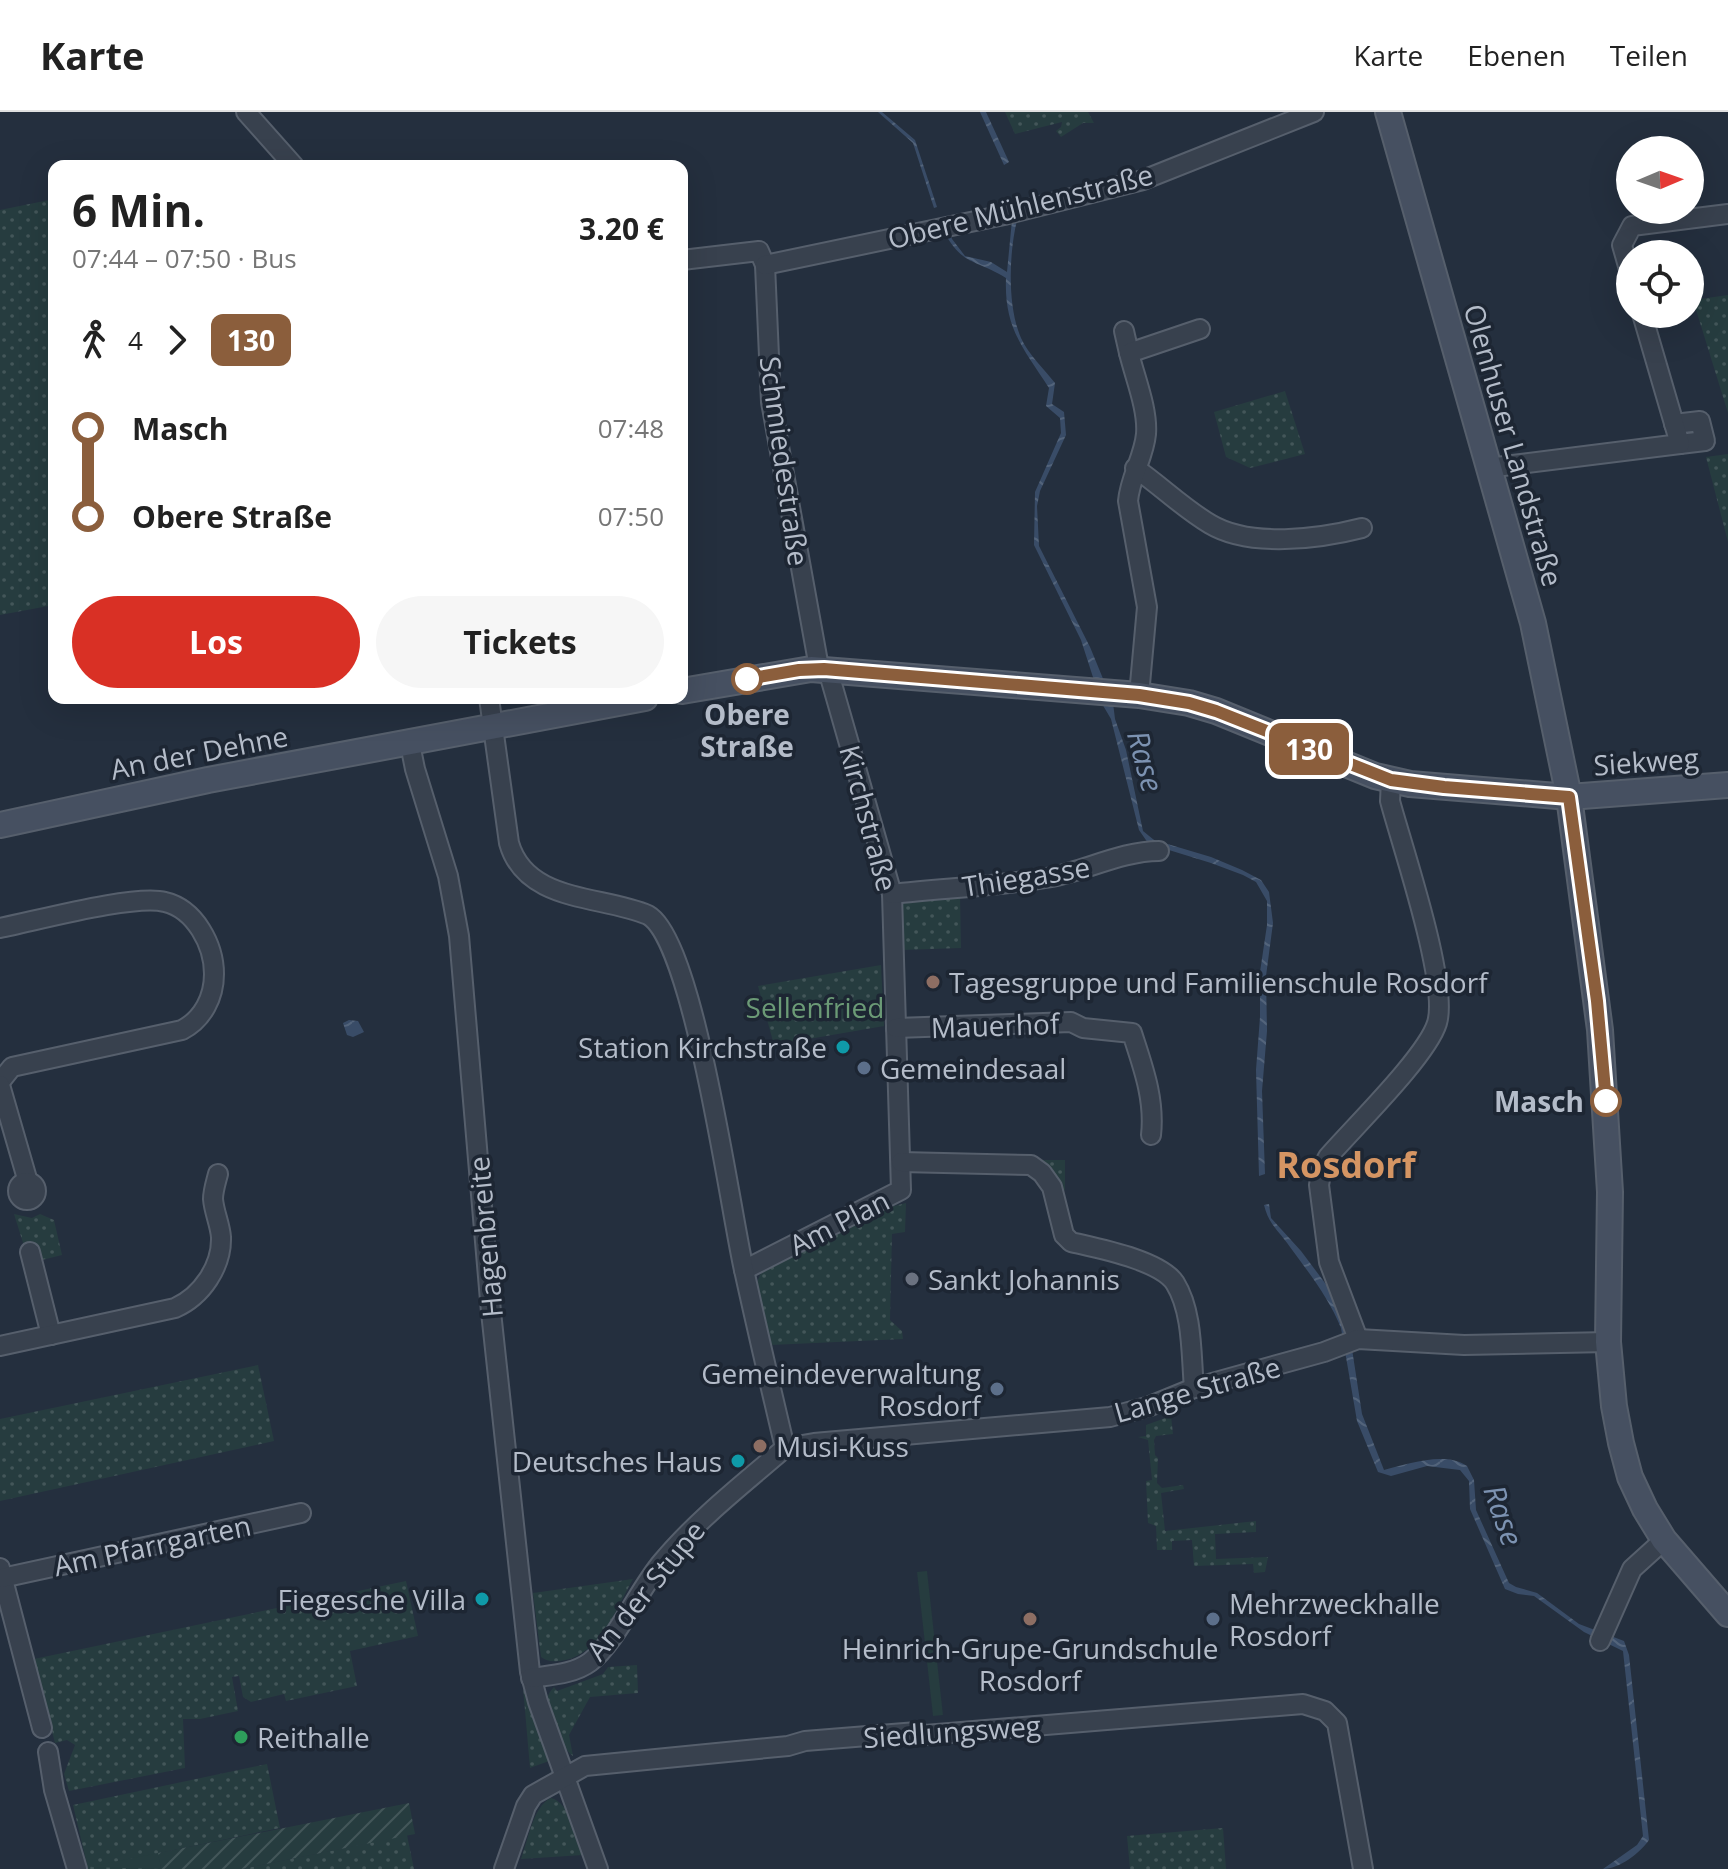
<!DOCTYPE html>
<html lang="de">
<meta charset="utf-8">
<style>
:root{--surface:#fff;--page:#f6f6f6;--text:#222;--muted:#767676;--line:#e0e0e0;--accent:#d93025}
body{margin:0;font-family:"Open Sans",sans-serif;background:var(--page);color:var(--text);height:100vh;display:flex;flex-direction:column;font-size:30px;white-space:nowrap}
*{box-sizing:border-box;margin:0}
p{font-size:26px;color:var(--muted)}
.icon{flex:none;width:44px;height:44px;fill:none;stroke:currentColor;stroke-width:2;stroke-linecap:round;stroke-linejoin:round}
.map{position:relative;flex:1;overflow:hidden}
.drawer{position:absolute;left:48px;top:48px;width:640px;height:544px;display:flex;flex-direction:column;background:var(--surface);border-radius:16px;box-shadow:0 8px 32px #0002}
.drawer>*{flex:none}
.badge{padding:0 16px;border-radius:12px;font-size:28px;line-height:52px}
.needle{width:52px;rotate:88deg}
.controls{position:absolute;left:1616px;top:24px;display:grid;gap:16px}
.controls a{display:grid;place-items:center;width:88px;height:88px;border-radius:50%;background:var(--surface);box-shadow:0 8px 32px #0002;font-size:40px}
.map>.badge{position:absolute;translate:-50% -50%;box-shadow:0 0 0 4px #fff}
.legs{display:flex;align-items:center;gap:12px;height:88px;padding:0 24px;font-size:26px}
.legs p{margin-inline-start:auto}
.summary{display:flex;align-items:center;justify-content:space-between;height:136px;padding:0 24px}
h1{font-size:44px;font-weight:700;line-height:60px}
.action{display:flex;gap:16px;margin-top:auto;padding:16px 24px}
.action a{flex:1;height:92px;border-radius:48px;background:var(--accent);color:#fff;font-size:32px;font-weight:700;line-height:92px;text-align:center}
.action a+a{background:var(--page);color:var(--text)}
ul{padding:0 24px;list-style:none}
li{display:flex;align-items:center;gap:28px;height:88px;font-size:30px}
li i{display:grid;place-items:center;width:12px;height:100%;margin:0 10px;background:currentColor}
li i::after{content:'';width:20px;height:20px;margin:-10px;border:6px solid;border-radius:50%;background:var(--surface)}
li p{margin-inline-start:auto}
li:first-child i{background:linear-gradient(#0000 50%,currentColor 0)}
li:last-child i{background:linear-gradient(currentColor 50%,#0000 0)}
header{display:flex;align-items:center;gap:48px;box-sizing:border-box;height:112px;padding:0 40px;background:var(--surface);border-bottom:2px solid var(--line)}
header strong{font-size:38px}
nav{display:flex;gap:44px;margin-inline-start:auto;font-size:28px}
.map>svg:first-child{display:block}
.grass{fill:url(#grass-dots)}
.garden{fill:url(#garden-furrows)}
.pitch{fill:#263c3f}
.water{fill:url(#water-waves)}
.lines{fill:none;stroke-linecap:round;stroke-linejoin:round}
.street-casing{stroke:#565f6c;stroke-width:22}
.secondary-casing{stroke:#565f6c;stroke-width:28}
.street{stroke:#38414e;stroke-width:18}
.secondary{stroke:#465061;stroke-width:24}
.line-1-casing{stroke:#fff;stroke-width:18}
.line-1{stroke:#8b5e3c;stroke-width:12}
.stop-1-dot{fill:#fff;stroke:#8b5e3c;stroke-width:4}
.education-dot{fill:#8d6e63;stroke:#1d2633;stroke-width:3}
.culture-dot{fill:#0f9aa8;stroke:#1d2633;stroke-width:3}
.service-dot{fill:#5c6f8a;stroke:#1d2633;stroke-width:3}
.worship-dot{fill:#6b7280;stroke:#1d2633;stroke-width:3}
.leisure-dot{fill:#2e9e5b;stroke:#1d2633;stroke-width:3}
.labels{text-anchor:middle;dominant-baseline:central;stroke-width:7;stroke-linejoin:round;paint-order:stroke}
.street-label{font-size:28px;fill:#b4bcc9;stroke:#1d2633}
.stop-label{font-size:28px;font-weight:bold;fill:#b4bcc9;stroke:#1d2633}
.poi-label{font-size:28px;fill:#b4bcc9;stroke:#1d2633;text-anchor:start}
.park-label{font-size:28px;fill:#6b9a76;stroke:#1d2633}
.water-label{font-size:30px;font-style:italic;fill:#7c92b1;stroke:#1d2633}
.district-label{font-size:36px;font-weight:bold;fill:#d59563;stroke:#1d2633}
</style>
<header>
<strong>Karte</strong>
<nav><a>Karte</a><a>Ebenen</a><a>Teilen</a></nav>
</header>
<div class="map">
<svg width="1728" height="1757" viewBox="0 0 1728 1757">
<defs>
<pattern id="grass-dots" width="8" height="8" patternUnits="userSpaceOnUse" patternTransform="scale(2)"><rect width="8" height="8" fill="#263c3f"/><path d="M2 2h.1M6 6h.1" fill="none" stroke="#435659" stroke-width="1.8" stroke-linecap="round"/></pattern>
<pattern id="garden-furrows" width="10" height="10" patternUnits="userSpaceOnUse" patternTransform="scale(2)"><rect width="10" height="10" fill="#263c3f"/><path d="M-1 1l2-2M0 10L10 0M9 11l2-2" fill="none" stroke="#435659"/></pattern>
<pattern id="water-waves" width="16" height="10" patternUnits="userSpaceOnUse" patternTransform="scale(2)"><rect width="16" height="10" fill="#394c67"/><path d="M0 5q4-4 8 0t8 0" fill="none" stroke="#53647b"/></pattern>
</defs>
<rect width="100%" height="100%" fill="#242f3e"/>
<g class="grass">
<polygon points="1005,0 1088,0 1094,11 1083,11 1061,25 1056,19 1061,15 1062,10 1015,22"/>
<polygon points="54,87 54,493 0,503 0,98"/>
<polygon points="1728,183 1728,301 1693,188"/>
<polygon points="1285,279 1305,342 1250,356 1226,345 1214,300"/>
<polygon points="1728,342 1728,430 1706,345"/>
<polygon points="960,782 961,836 902,838 900,792 904,788"/>
<polygon points="881,853 884,914 774,933 758,874"/>
<polygon points="1037,1048 1065,1048 1065,1078 1061,1078"/>
<polygon points="906,1091 905,1120 892,1122 890,1208 902,1219 903,1227 771,1233 757,1170 761,1161 879,1098"/>
<polygon points="14,1102 32,1106 40,1102 54,1108 62,1143 38,1149 24,1134"/>
<polygon points="258,1253 274,1329 0,1389 0,1307"/>
<polygon points="1171,1304 1173,1322 1156,1324 1154,1328 1155,1343 1158,1346 1157,1371 1162,1376 1183,1373 1184,1377 1161,1381 1165,1419 1256,1409 1256,1420 1215,1422 1216,1447 1268,1445 1265,1460 1254,1461 1253,1452 1194,1454 1192,1428 1172,1429 1172,1438 1157,1438 1156,1414 1148,1411 1146,1369 1152,1368 1148,1328 1138,1325 1146,1324 1146,1313"/>
<path d="M633 1467C616 1497 598 1547 558 1549 551 1550 547 1549 541 1545L533 1481Z"/>
<polygon points="406,1469 418,1524 350,1539 357,1574 286,1589 284,1582 251,1590 243,1585 239,1564 232,1565 238,1599 200,1607 183,1607 185,1656 69,1679 64,1662 75,1633 67,1628 55,1631 34,1547"/>
<path d="M637 1553 638 1581 590 1585 569 1623 573 1644C563 1638 548 1605 547 1593 546 1586 549 1580 554 1575L557 1579 603 1562 608 1555Z"/>
<polygon points="523,1575 526,1575 549,1645 549,1649 530,1656"/>
<polygon points="267,1652 280,1716 159,1741 161,1757 88,1757 73,1693"/>
<path d="M551 1686C571 1691 576 1726 583 1743L521 1747C528 1729 533 1694 551 1686Z"/>
<polygon points="1223,1716 1226,1757 1130,1757 1127,1724"/>
<polygon points="407,1723 414,1757 242,1757"/>
</g>
<polygon class="garden" points="409,1691 415,1722 242,1757 161,1757 158,1741"/>
<g class="pitch">
<polygon points="927,1459 943,1603 933,1604 917,1460"/>
<polygon points="158,1741 161,1757 88,1755"/>
</g>
<g class="water">
<polygon points="878,0 882,0 915,28 937,95 934,96 913,31"/>
<polygon points="980,0 986,0 1009,50 1004,53"/>
<path d="M1012 108H1017C1009 141 1007 194 1021 226 1028 242 1044 257 1055 271L1052 292 1064 300 1066 323 1040 379 1037 394 1039 434 1090 535 1113 591 1115 607 1126 638 1143 719 1154 728 1211 745 1242 758 1261 768 1269 780 1273 811 1266 864 1267 919 1262 979 1265 1062 1259 1064 1256 958 1260 905V860L1267 813V789L1256 770 1243 763 1211 751 1156 734 1148 731 1139 718 1111 607 1101 590 1081 528 1034 433 1035 380 1061 321 1060 306 1046 294 1049 276C1023 236 1004 216 1006 166 974 146 963 155 943 118L948 117 952 127 965 144 991 150 1007 160Z"/>
<polygon points="349,908 358,909 364,920 353,925 347,923 343,911"/>
<path d="M1269 1092 1271 1106 1301 1139 1334 1183 1348 1211 1362 1302 1384 1358C1408 1352 1445 1339 1467 1354L1474 1368 1476 1398 1509 1471 1516 1475 1537 1481 1579 1512 1624 1529 1629 1543 1649 1728C1640 1741 1619 1757 1603 1757L1637 1733 1643 1724 1623 1539 1584 1520 1534 1484 1518 1482 1505 1477 1470 1397 1469 1369 1460 1358 1427 1354 1391 1364 1378 1360 1357 1309 1341 1216C1329 1186 1309 1161 1290 1135 1279 1119 1269 1113 1264 1093Z"/>
</g>
<g class="lines">
<defs>
<g id="street">
<polyline points="246,0 294,54"/>
<polyline points="682,148 759,139 765,153 771,290 818,550 830,565 892,782 901,1078 744,1158"/>
<polyline points="765,153 1004,103 1143,68 1314,0"/>
<polyline points="1630,161 1622,133 1632,114 1728,102"/>
<polyline points="1124,219 1129,241"/>
<polyline points="1674,312 1700,309 1705,329 1680,332"/>
<path d="M1135 356C1161 374 1183 396 1210 412 1250 436 1319 427 1362 416"/>
<polyline points="1488,356 1680,332 1642,202"/>
<path d="M1139 583 1147 495 1128 389C1130 365 1144 345 1146 322 1148 297 1135 266 1129 241L1200 217"/>
<path d="M489 586 509 731C526 791 601 783 648 803 694 829 730 1097 744 1158 757 1217 771 1277 785 1336"/>
<polyline points="410,632 415,657 448,764 459,824 491,1200 530,1560 538,1590 598,1757"/>
<path d="M892 782C945 776 1000 774 1052 765 1087 758 1123 739 1159 739"/>
<path d="M0 816C36 809 134 782 165 790 195 797 214 833 214 862 214 885 203 907 182 918L12 955 0 970"/>
<path d="M896 916 1071 910 1083 916 1132 921C1143 955 1155 987 1151 1023"/>
<polyline points="0,973 28,1070"/>
<path d="M901 1050 1031 1053 1042 1061 1052 1075 1064 1123 1071 1130C1096 1136 1160 1148 1175 1171 1193 1200 1191 1243 1194 1276"/>
<circle cx="27" cy="1079" r="9"/>
<polyline points="30,1140 51,1223"/>
<path d="M1358 1227 1329 1150 1319 1073 1322 1056 1328 1045C1354 1015 1427 944 1437 911 1449 872 1402 734 1390 689L1391 668"/>
<path d="M0 1234 175 1196C202 1184 222 1154 221 1125 220 1112 214 1100 213 1087 213 1079 216 1070 218 1062"/>
<polyline points="785,1336 814,1331 1110,1305 1150,1294 1194,1276 1324,1240 1358,1227 1464,1233 1608,1230"/>
<polyline points="0,1456 42,1616"/>
<polyline points="2,1466 301,1401"/>
<polyline points="1600,1529 1632,1457 1664,1428"/>
<path d="M531 1566C551 1563 574 1562 590 1550 616 1530 639 1477 662 1450 698 1407 743 1372 785 1336"/>
<polyline points="48,1640 54,1678 77,1757"/>
<polyline points="504,1757 526,1694 533,1683 585,1654 788,1634 805,1629 917,1620 925,1623 1303,1592 1325,1599 1337,1611 1363,1757"/>
</g>
<g id="secondary">
<polyline points="1388,0 1533,511 1569,685 1600,918 1610,1080 1608,1230 1614,1294 1621,1331 1630,1365 1645,1397 1664,1428 1728,1502"/>
<polyline points="682,579 811,557 1139,583 1189,591 1216,599 1375,664 1410,672 1569,685 1728,673"/>
<polyline points="0,713 208,668 645,586"/>
</g>
</defs>
<use href="#street" class="street-casing"/>
<use href="#secondary" class="secondary-casing"/>
<use href="#street" class="street"/>
<use href="#secondary" class="secondary"/>
</g>
<g class="lines">
<defs>
<polyline id="line-1" points="747,567 799,558 824,557 1139,583 1189,591 1216,599 1391,668 1444,675 1569,685 1597,889 1606,989"/>
</defs>
<use href="#line-1" class="line-1-casing"/>
<use href="#line-1" class="line-1"/>
</g>
<g class="stop-1-dot">
<circle cx="747" cy="567" r="14"/>
<circle cx="1606" cy="989" r="14"/>
</g>
<g class="education-dot">
<circle cx="933" cy="870" r="8"/>
<circle cx="760" cy="1334" r="8"/>
<circle cx="1030" cy="1507" r="8"/>
</g>
<g class="culture-dot">
<circle cx="843" cy="935" r="8"/>
<circle cx="738" cy="1349" r="8"/>
<circle cx="482" cy="1487" r="8"/>
</g>
<g class="service-dot">
<circle cx="864" cy="956" r="8"/>
<circle cx="997" cy="1277" r="8"/>
<circle cx="1213" cy="1507" r="8"/>
</g>
<circle class="worship-dot" cx="912" cy="1167" r="8"/>
<circle class="leisure-dot" cx="241" cy="1625" r="8"/>
<g class="labels">
<g class="street-label">
<text transform="translate(1020 94) rotate(-14)">Obere Mühlenstraße</text>
<text transform="translate(1514 333) rotate(74)">Olenhuser Landstraße</text>
<text transform="translate(785 349) rotate(82)">Schmiedestraße</text>
<text transform="translate(199 640) rotate(-11)">An der Dehne</text>
<text transform="translate(1646 649) rotate(-4)">Siekweg</text>
<text transform="translate(869 706) rotate(75)">Kirchstraße</text>
<text transform="translate(1026 764) rotate(-9)">Thiegasse</text>
<text transform="translate(995 913) rotate(-2)">Mauerhof</text>
<text transform="translate(839 1110) rotate(-27)">Am Plan</text>
<text transform="translate(485 1125) rotate(-95)">Hagenbreite</text>
<text transform="translate(1197 1277) rotate(-16)">Lange Straße</text>
<text transform="translate(152 1433) rotate(-12)">Am Pfarrgarten</text>
<text transform="translate(645 1478) rotate(-51)">An der Stupe</text>
<text transform="translate(952 1619) rotate(-4)">Siedlungsweg</text>
</g>
<g class="stop-label">
<text x="747" y="602">Obere<tspan x="747" dy="32">Straße</tspan></text>
<text x="1584" y="989" text-anchor="end">Masch</text>
</g>
<g class="poi-label">
<text x="949" y="870">Tagesgruppe und Familienschule Rosdorf</text>
<text x="827" y="935" text-anchor="end">Station Kirchstraße</text>
<text x="880" y="956">Gemeindesaal</text>
<text x="928" y="1167">Sankt Johannis</text>
<text x="981" y="1261" text-anchor="end">Gemeindeverwaltung<tspan x="981" dy="32">Rosdorf</tspan></text>
<text x="776" y="1334">Musi-Kuss</text>
<text x="722" y="1349" text-anchor="end">Deutsches Haus</text>
<text x="466" y="1487" text-anchor="end">Fiegesche Villa</text>
<text x="1229" y="1491">Mehrzweckhalle<tspan x="1229" dy="32">Rosdorf</tspan></text>
<text x="1030" y="1536" text-anchor="middle">Heinrich-Grupe-Grundschule<tspan x="1030" dy="32">Rosdorf</tspan></text>
<text x="257" y="1625">Reithalle</text>
</g>
<g class="park-label">
<text x="815" y="895">Sellenfried</text>
</g>
<g class="water-label">
<text transform="translate(1146 649) rotate(75)">Rase</text>
<text transform="translate(1504 1403) rotate(71)">Rase</text>
</g>
<g class="district-label">
<text x="1346" y="1052">Rosdorf</text>
</g>
</g>
</svg>
<div class="controls">
<a><svg class="needle" viewBox="-14 -14 28 28"><path d="M0-13l5 13h-10z" fill="#e53935"/><path d="M0 13l5-13h-10z" fill="#767676"/></svg></a>
<a><svg class="icon" aria-label="locate" viewBox="0 0 24 24"><circle cx="12" cy="12" r="6"/><path d="M12 2v4M12 18v4M2 12h4M18 12h4"/></svg></a>
</div>
<b class="badge" style="left:1309px;top:637px;background:#8b5e3c;color:#fff">130</b>
<section class="drawer">
<div class="summary"><div><h1>6 Min.</h1><p>07:44 – 07:50 · Bus</p></div><b>3.20 €</b></div>
<div class="legs"><svg class="icon" aria-label="walk" viewBox="0 0 24 24"><circle cx="13" cy="4" r="2"/><path d="M13 8l-2 6 4 7M11 14l-3 7M7 12l3-4h3l4 4"/></svg>4<svg class="icon" aria-label="forward" viewBox="0 0 24 24"><path d="M9 5l7 7-7 7"/></svg><b class="badge" style="background:#8b5e3c;color:#fff">130</b></div>
<ul>
<li><i style="color:#8b5e3c"></i><b>Masch</b><p>07:48</p></li>
<li><i style="color:#8b5e3c"></i><b>Obere Straße</b><p>07:50</p></li>
</ul>
<div class="action"><a>Los</a><a>Tickets</a></div>
</section>
</div>
